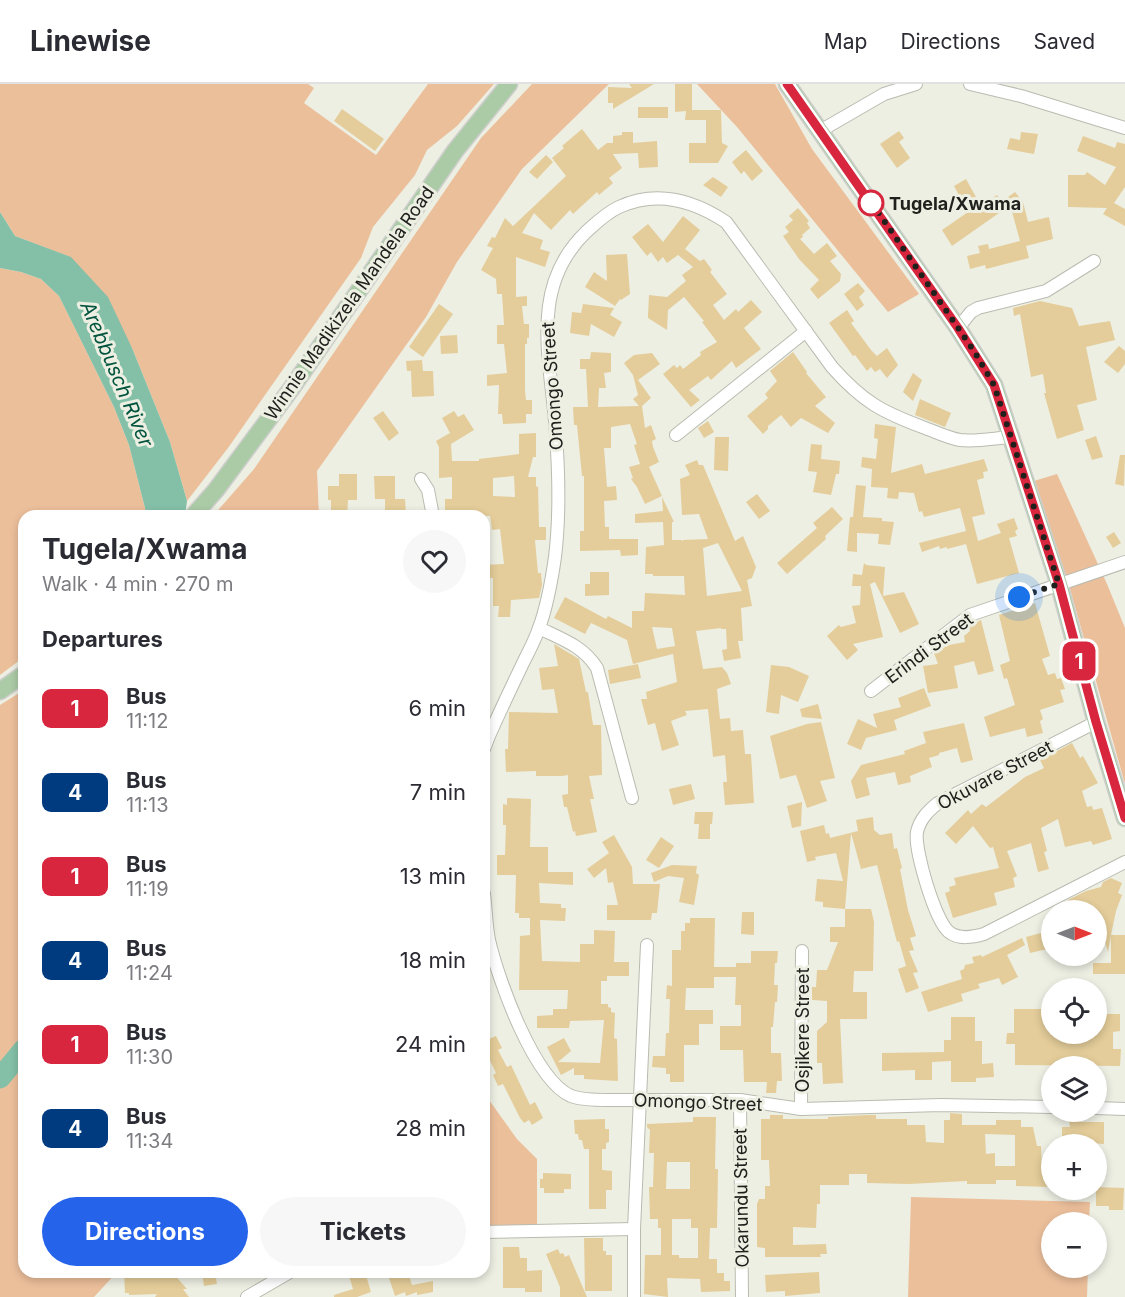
<!DOCTYPE html>
<meta charset="utf-8">
<style>
:root{--surface:#fff;--page:#f7f7f7;--text:#2b2b33;--muted:#7c7c81;--line:#e1e1e2;--accent:#2563eb}
body{margin:0;font-family:Inter,sans-serif;background:var(--page);color:var(--text);height:100vh;display:flex;flex-direction:column;font-size:22px;white-space:nowrap}
*{box-sizing:border-box;margin:0}
p{font-size:20px;color:var(--muted)}
.icon{flex:none;width:33px;height:33px;fill:none;stroke:currentColor;stroke-width:2;stroke-linecap:round;stroke-linejoin:round}
.map{position:relative;flex:1;overflow:hidden}
.panel{position:absolute;left:18px;top:426px;width:472px;height:768px;display:flex;flex-direction:column;background:var(--surface);border-radius:18px;box-shadow:0 3px 9px #0003}
.panel>*{flex:none}
.badge{padding:0 12px;border-radius:9px;font-size:21px;line-height:39px}
.needle{width:39px;rotate:90deg}
.tools{position:absolute;left:1041px;top:816px;display:grid;gap:12px}
.tools a{display:grid;place-items:center;width:66px;height:66px;border-radius:50%;background:var(--surface);box-shadow:0 3px 9px #0003;font-size:30px}
.you{position:absolute;width:30px;height:30px;margin:-15px;border:4px solid #fff;border-radius:50%;background:#1a73e8;box-shadow:0 0 0 9px #1a73e833}
.map>.badge{position:absolute;translate:-50% -50%;box-shadow:0 0 0 3px #fff}
h2{padding:0 24px;font-size:22px;line-height:54px}
.round{display:grid;place-items:center;flex:none;width:63px;height:63px;border-radius:32px;background:var(--page)}
.headline{display:flex;align-items:center;justify-content:space-between;height:102px;padding:0 24px}
h1{font-size:28px;font-weight:700;line-height:45px}
.cta{display:flex;gap:12px;margin-top:auto;padding:12px 24px}
.cta a{flex:1;height:69px;border-radius:36px;background:var(--accent);color:#fff;font-size:24px;font-weight:700;line-height:69px;text-align:center}
.cta a+a{background:var(--page);color:var(--text)}
ul{padding:0;list-style:none}
li{display:flex;align-items:center;gap:18px;height:84px;padding:0 24px}
li div{flex:1}
li b{display:block;font-size:22px}
li em{font-style:normal}
li .badge{min-width:66px;font-weight:700;text-align:center}
header{display:flex;align-items:center;gap:36px;box-sizing:border-box;height:84px;padding:0 30px;background:var(--surface);border-bottom:2px solid var(--line)}
header strong{font-size:28px}
nav{display:flex;gap:33px;margin-inline-start:auto;font-size:21px}
.map>svg:first-child{display:block}
.green{fill:#ecbf9b}
.water{fill:#84c0a8}
.lines{fill:none;stroke-linecap:round;stroke-linejoin:round}
.river{stroke:#84c0a8;stroke-width:21}
.building{fill:#e4cd9a;fill-rule:evenodd}
.minor-casing{stroke:#babbb0;stroke-width:14}
.major-casing{stroke:#cececd;stroke-width:19}
.minor{stroke:#fff;stroke-width:12}
.major{stroke:#abcaa6;stroke-width:16}
.line-casing{stroke:#fff;stroke-width:14}
.line{stroke:#d7263d;stroke-width:9}
.walk{stroke:#20211d;stroke-width:6;stroke-dasharray:0 10.8}
.stop-dot{fill:#fff;stroke:#d7263d;stroke-width:3}
.labels{text-anchor:middle;dominant-baseline:central;stroke-width:6;stroke-linejoin:round;paint-order:stroke}
.stop-label{font-size:18px;font-weight:bold;fill:#20211d;stroke:#edefe3;text-anchor:start}
.street-label{font-size:18px;fill:#20211d;stroke:#edefe3}
.water-label{font-size:20px;font-style:italic;fill:#00543e;stroke:#edefe3}
</style>
<header>
<strong>Linewise</strong>
<nav><a>Map</a><a>Directions</a><a>Saved</a></nav>
</header>
<div class="map">
<svg width="1125" height="1213" viewBox="0 0 1125 1213">
<rect width="100%" height="100%" fill="#edefe3"/>
<g class="green">
<polygon points="0,0 308,0 314,4 304,19 376,71 428,0 494,0 457,42 427,66 415,91 373,143 361,174 228,364 187,417 170,358 132,264 70,173 15,152 0,128"/>
<polygon points="532,0 609,0 522,85 457,178 426,233 317,387 319,432 213,432 254,385 481,54"/>
<polygon points="697,0 775,0 812,65 919,210 888,228 737,43"/>
<polygon points="0,184 21,188 41,195 59,212 114,323 129,361 147,432 24,432 24,573 0,591"/>
<polygon points="1057,390 1107,500 1125,544 1125,700 1070,505 1034,397"/>
<polygon points="24,606 24,1188 117,1188 94,1213 0,1213 0,621"/>
<polygon points="484,1009 517,1055 537,1075 537,1150 485,1150"/>
<polygon points="911,1113 1090,1118 1089,1138 1052,1138 1052,1184 1088,1184 1087,1213 908,1213"/>
</g>
<polygon class="water" points="0,128 15,152 71,173 108,213 132,264 170,358 187,417 185,432 147,432 129,361 114,323 59,212 41,195 21,188 0,184"/>
<g class="lines">
<polyline class="river" points="0,994 24,965"/>
</g>
<g class="building">
<polygon points="629,0 654,0 613,25 613,19 608,19 608,3 632,4"/>
<polygon points="675,0 692,0 692,26 721,26 722,59 728,62 718,79 689,79 689,59 706,59 706,36 685,36 686,27 675,28"/>
<rect x="638" y="23" width="30" height="11"/>
<polygon points="342,25 384,55 375,67 334,37"/>
<polygon points="582,45 598,66 607,59 613,59 613,52 622,51 622,48 633,48 633,59 657,57 658,83 639,84 638,69 613,70 622,84 609,94 613,99 599,111 597,108 573,130 570,126 551,146 534,129 522,149 543,156 540,165 550,168 545,183 516,173 516,213 527,212 527,222 522,222 524,240 529,240 529,254 527,254 527,260 525,260 525,306 526,316 532,316 532,330 526,330 526,339 503,340 502,330 498,330 499,301 487,302 487,291 507,289 504,260 497,260 497,241 504,241 502,210 497,210 496,195 481,186 493,164 487,162 492,153 495,154 505,134 513,142 566,92 552,74 564,64 562,62"/>
<polygon points="899,47 904,54 899,58 910,74 897,84 880,60"/>
<polygon points="1021,48 1038,50 1034,70 1007,65 1010,54 1020,56"/>
<polygon points="1083,52 1115,64 1117,58 1125,60 1125,103 1114,119 1125,125 1125,142 1103,130 1107,124 1068,123 1068,91 1085,91 1087,88 1105,101 1116,83 1077,67"/>
<polygon points="746,66 763,87 752,97 744,87 741,90 732,78"/>
<polygon points="546,71 553,78 537,95 529,88"/>
<polygon points="713,93 728,103 721,113 703,101"/>
<polygon points="966,95 981,122 997,111 1006,124 952,162 942,146 968,128 954,102"/>
<polygon points="1015,108 1023,118 1028,138 1049,133 1053,155 1026,162 1029,174 986,185 985,181 970,185 967,172 980,169 978,162 988,160 989,165 1020,157 1008,113"/>
<polygon points="798,124 809,137 807,139 810,144 802,151 803,153 800,155 814,170 827,159 837,172 830,177 841,190 840,197 818,215 810,205 819,196 799,175 783,152 789,148 785,143 793,136 789,132"/>
<polygon points="683,132 700,146 685,165 700,177 704,175 712,186 710,188 727,210 713,221 724,236 736,225 738,228 751,216 762,228 744,244 761,265 736,284 732,277 711,296 708,292 689,306 700,316 691,323 663,290 674,281 677,284 680,281 683,285 701,271 700,268 717,258 702,238 704,237 684,213 668,226 667,246 648,234 648,231 649,211 667,213 686,197 682,191 693,183 678,171 667,179 663,173 658,178 651,168 647,172 632,153 648,140 663,158"/>
<polygon points="627,170 630,210 621,216 620,215 615,222 585,203 594,188 607,197 606,171"/>
<polygon points="858,199 865,207 859,213 864,221 857,227 844,210"/>
<polygon points="1040,217 1072,224 1079,242 1110,237 1115,256 1086,263 1097,316 1077,321 1084,346 1057,355 1044,309 1046,309 1043,290 1031,293 1020,230 1014,232 1013,224"/>
<polygon points="439,220 453,230 423,273 409,263"/>
<polygon points="583,220 614,224 610,231 622,238 614,253 591,240 589,252 570,249 572,228 581,229"/>
<polygon points="847,226 854,237 851,239 871,266 877,272 887,264 898,281 887,294 880,285 875,288 871,283 867,287 855,271 853,272 829,239"/>
<polygon points="457,251 458,269 441,270 440,252"/>
<polygon points="1119,262 1125,267 1125,280 1118,289 1104,278"/>
<polygon points="591,268 611,269 611,288 604,289 606,304 599,304 598,323 639,322 633,315 638,311 633,291 624,279 634,271 652,269 660,280 638,296 651,314 642,322 645,344 651,341 656,355 652,357 653,363 659,378 649,383 662,412 645,420 637,403 631,395 633,394 629,383 640,380 634,361 637,360 630,340 611,343 611,364 604,364 607,403 616,402 617,416 604,417 605,443 609,443 609,455 638,455 638,471 621,472 620,466 580,467 580,447 584,447 584,392 582,392 577,341 574,341 573,323 588,323 586,285 580,285 580,275 590,275"/>
<polygon points="793,268 807,288 806,289 826,313 815,322 835,339 828,349 801,334 791,343 781,331 768,342 768,345 763,350 747,332 768,314 765,310 777,297 770,287"/>
<polygon points="422,276 423,287 433,287 434,312 412,313 411,287 407,287 406,277"/>
<polygon points="913,289 922,296 913,317 903,308"/>
<polygon points="920,315 951,329 945,343 915,331"/>
<polygon points="383,327 399,349 389,357 373,334"/>
<path d="M454 327 458 333 464 330 474 346 451 360 452 377H479V375L519 370V350L536 349V373H533L528 393H536V403L538 402 539 443H546V456H535L538 489H541L542 501 539 514 511 516 510 533H498L499 522H493V494H484V481L504 480 500 445 492 446 490 432H445V415H452V393L439 394V363L436 357 450 349 442 334ZM514 392 515 413 493 412V394Z"/>
<polygon points="708,337 714,348 704,354 698,344"/>
<polygon points="875,340 896,343 891,389 922,380 925,390 984,375 988,387 983,388 984,394 977,396 985,430 972,433 978,457 1001,449 997,440 1014,434 1018,445 1015,447 1017,452 1009,454 1019,489 977,500 966,460 947,465 947,463 940,465 939,462 922,468 919,459 966,447 960,424 924,433 922,427 919,428 914,409 899,408 898,415 887,414 888,404 871,403 872,385 861,383 862,373 876,375 878,355 874,354"/>
<polygon points="1096,352 1103,373 1092,376 1085,356"/>
<polygon points="715,353 729,353 728,387 714,386"/>
<polygon points="811,360 822,361 821,375 840,377 839,390 836,390 831,411 813,408 817,388 808,387"/>
<polygon points="1120,371 1125,371 1124,402 1115,400"/>
<path d="M697 376 699 381H703L735 457 743 452 756 483 752 494 747 496 752 522 741 524 743 557H738L741 574 724 577 722 566 727 565 726 545H721V544L696 547 703 585 722 583 727 589 731 600 717 605 720 635 730 634 731 647 743 646 745 670H751L754 719 725 721 723 698H727L725 671 713 673 708 625 685 627 687 631 671 637 679 661 662 667 655 639 648 641 641 615H647L646 608 677 598 673 570 633 580 627 556 591 539 585 550 554 534 565 513 606 535 608 532 632 544V527H644L645 509 685 511 684 492H653V490H645L646 463 664 461 663 438 635 439V430L663 427 662 413 674 438H672V456H682L683 458V456L708 455 699 430 682 431 680 395 690 391 685 381ZM718 459 742 507 707 512 703 464ZM652 543 672 544 675 562 657 565Z"/>
<polygon points="339,390 357,390 357,416 348,416 347,432 331,432 331,416 328,416 328,402 339,402"/>
<polygon points="374,392 395,392 395,415 405,415 406,432 385,432 385,415 375,415"/>
<polygon points="856,401 866,402 863,433 882,434 882,437 894,438 890,461 878,460 879,450 857,449 857,468 847,467 850,433 853,433"/>
<polygon points="757,410 770,427 759,435 746,418"/>
<polygon points="832,423 843,435 825,452 826,455 787,490 777,479 817,444 813,439"/>
<polygon points="1114,448 1121,459 1113,464 1106,453"/>
<polygon points="864,479 866,481 885,483 883,512 904,508 919,540 900,549 875,498 870,500 883,553 853,560 858,566 847,576 827,552 839,541 841,543 856,539 852,522 860,521 861,502 852,502 853,490 862,491"/>
<polygon points="590,488 609,488 609,511 585,512 585,500 590,500"/>
<polygon points="1035,519 1050,572 1042,575 1048,591 1055,589 1057,595 1061,594 1065,605 1060,606 1064,618 1040,626 1043,635 1040,637 1043,649 1027,653 1025,644 990,653 984,633 1015,621 1007,594 1004,595 1000,581 1010,577 999,531"/>
<polygon points="981,536 994,587 978,591 974,577 954,582 958,604 928,609 923,582 938,580 934,569 949,561 965,558 964,552 970,547 969,542"/>
<polygon points="554,560 579,575 586,608 588,608 593,641 601,641 602,691 589,692 594,715 590,715 597,748 576,752 575,747 573,748 567,723 564,723 562,711 568,710 568,691 562,692 536,692 536,687 506,688 505,665 508,665 509,628 558,629 554,605 542,606 539,584 558,582"/>
<polygon points="638,580 641,594 610,600 608,586"/>
<polygon points="771,581 789,583 809,592 798,618 781,611 779,630 766,628"/>
<polygon points="924,604 931,622 894,636 897,646 866,654 861,666 847,660 858,635 877,644 873,630 901,623 898,614"/>
<polygon points="818,620 822,635 802,633 800,625"/>
<polygon points="821,638 835,694 820,697 827,717 807,724 796,691 780,695 770,652 807,640"/>
<polygon points="964,639 973,676 961,679 957,664 939,669 939,671 929,674 932,683 910,692 911,698 898,701 895,688 866,694 870,711 856,715 851,697 861,681 905,670 904,667 926,659 923,648"/>
<polygon points="1072,659 1080,674 1083,672 1098,699 1082,707 1087,723 1092,722 1093,726 1102,724 1112,755 1093,761 1091,757 1065,763 1058,735 1041,744 1047,767 1044,768 1049,785 1038,788 1031,759 1007,767 1017,792 1013,794 1015,803 994,809 997,821 953,834 945,809 950,807 949,803 956,801 954,794 999,784 993,763 990,764 973,742 956,760 945,749 968,726 971,730 982,720 986,723 1025,693 1044,684 1040,676"/>
<polygon points="691,700 695,715 673,721 669,705"/>
<polygon points="507,714 531,715 530,763 548,763 548,788 573,788 573,801 539,799 540,819 561,820 561,824 566,824 565,837 540,836 542,877 580,878 580,860 594,860 594,846 615,847 614,878 629,878 629,892 607,892 607,897 601,897 601,920 608,920 608,923 611,924 611,928 615,929 614,954 617,955 618,997 584,995 584,991 574,991 574,984 561,991 547,963 564,954 571,967 558,978 600,979 604,936 570,937 569,944 537,944 537,932 553,931 553,925 567,925 568,906 519,906 520,852 530,851 530,834 519,834 519,829 515,829 516,791 497,791 497,771 505,771 506,741 503,741 503,720 507,721"/>
<polygon points="802,718 801,742 792,744 787,722"/>
<polygon points="695,728 713,728 712,740 710,740 710,755 698,755 699,740 694,740"/>
<polygon points="873,733 874,746 880,751 892,749 894,765 897,764 902,784 900,785 908,826 916,852 910,854 914,866 909,867 918,888 913,889 919,904 906,909 898,885 906,882 899,857 897,858 894,847 877,781 861,785 851,749 845,825 823,823 823,818 815,817 817,795 843,797 836,769 815,773 816,776 807,778 800,747 824,741 826,750 829,749 830,754 858,747 856,736"/>
<polygon points="614,751 632,783 633,800 660,800 657,829 652,829 651,836 607,836 607,821 618,821 613,798 608,799 606,784 594,794 587,785 609,769 602,758"/>
<polygon points="661,753 674,762 659,784 646,776"/>
<polygon points="672,781 697,782 696,789 699,791 694,821 679,818 684,794 668,792 654,798 651,789"/>
<polygon points="1111,794 1122,799 1118,809 1122,811 1116,827 1111,851 1125,851 1125,890 1093,890 1093,879 1111,879 1111,852 1108,868 1105,858 1099,860 1096,848 1102,847 1096,826 1071,826 1068,816 1086,807 1101,803 1103,798"/>
<polygon points="845,825 871,825 874,838 873,887 854,887 853,908 867,908 867,935 840,935 843,999 823,1000 822,979 817,979 817,947 827,938 827,917 812,916 812,903 816,903 817,886 827,886 838,858 830,858 830,843 845,843"/>
<polygon points="742,828 754,828 754,851 741,850"/>
<polygon points="690,834 715,834 714,883 736,883 736,879 751,879 751,867 778,867 777,879 775,879 774,901 778,901 777,918 775,918 773,943 771,943 771,969 781,969 782,997 777,997 776,1009 766,1009 767,998 744,998 743,966 720,966 720,942 741,942 741,921 735,921 736,893 714,893 714,904 686,904 685,926 713,926 713,940 699,940 699,961 684,961 684,998 670,998 670,990 666,990 666,984 652,983 653,972 665,972 666,949 669,949 670,915 666,915 667,901 672,902 672,866 681,866 681,847 685,847 685,839 690,839"/>
<polygon points="1052,846 1052,864 1030,869 1026,853"/>
<polygon points="1022,854 1025,861 1007,871 1018,893 1002,901 999,894 978,900 980,904 961,910 963,917 928,928 921,908 962,895 960,887 964,885 965,881 974,879 972,873 981,871 982,873"/>
<polygon points="1014,925 1052,925 1052,950 1096,950 1096,930 1120,930 1120,947 1113,948 1113,965 1121,965 1120,982 1015,981 1015,960 1006,960 1007,949 1014,949"/>
<polygon points="951,933 975,933 975,957 982,957 982,980 993,979 994,993 976,994 976,998 951,998 951,977 932,978 932,996 915,996 915,986 882,987 882,969 944,968 944,956 951,956"/>
<polygon points="496,952 502,964 498,966 507,983 511,981 530,1021 535,1018 543,1034 532,1041 529,1036 524,1039 520,1034 503,1000 498,1002 493,991 496,989 487,971 484,972 484,957"/>
<path d="M950 1029 962 1030V1041H996V1036H1021V1043H1033L1037 1062H1041L1042 1089H1052V1103L1016 1102V1096H996V1100H967V1097L909 1100 867 1099V1090H849V1101H820V1120H817L816 1144 793 1143V1161L826 1160 827 1170H820L821 1173H765V1164L757 1163V1120L759 1115H765V1102H770L769 1076H761V1035H770V1031H783V1035H828V1033L868 1031H876V1035H907V1041H925L926 1058 944 1059V1036H950ZM985 1050 1015 1051V1082H995V1069L986 1070Z"/>
<path d="M693 1033H716L715 1085H718V1088L717 1144H710L709 1175H717V1189H724V1197H730V1207L701 1208 700 1195 667 1194 668 1213 644 1210 645 1171H661V1144H658V1135H650L649 1103H653L654 1069H649L650 1046 647 1043V1040L693 1038ZM667 1078H690V1105H666ZM672 1135H691V1144H698V1174H679V1171H672Z"/>
<polygon points="1081,1034 1081,1038 1104,1038 1104,1060 1062,1057 1062,1043 1070,1043 1069,1035"/>
<polygon points="605,1035 605,1045 609,1045 609,1058 606,1059 606,1065 602,1065 602,1086 612,1087 612,1106 606,1106 606,1125 589,1125 589,1065 584,1065 582,1056 579,1056 578,1050 575,1050 574,1036"/>
<polygon points="543,1089 571,1090 571,1105 564,1105 564,1109 544,1109 544,1104 540,1104 540,1095 543,1095"/>
<polygon points="1096,1103 1124,1104 1123,1126 1109,1126 1109,1122 1096,1122"/>
<polygon points="584,1154 603,1154 603,1167 606,1167 606,1171 612,1171 612,1207 585,1207"/>
<polygon points="503,1163 519,1163 520,1174 527,1174 527,1187 542,1186 542,1208 525,1208 525,1204 503,1204"/>
<polygon points="558,1165 560,1170 563,1169 565,1173 569,1171 587,1213 560,1213 560,1203 546,1170"/>
<polygon points="124,1188 145,1188 150,1194 157,1188 163,1188 166,1192 172,1188 187,1205 183,1205 189,1213 155,1213 157,1210 129,1211 129,1209 125,1209"/>
<polygon points="202,1188 215,1188 217,1200 204,1202"/>
<polygon points="361,1188 365,1188 371,1208 357,1213 334,1213 334,1211 353,1205 349,1192"/>
<polygon points="387,1188 408,1188 412,1201 433,1197 433,1208 417,1211 417,1208 406,1212 405,1208 395,1212"/>
<polygon points="819,1188 820,1209 785,1212 785,1207 766,1208 765,1191"/>
</g>
<g class="lines">
<defs>
<g id="minor">
<polyline points="970,0 1021,12 1125,44"/>
<polyline points="820,47 884,10 916,0"/>
<polyline points="958,244 971,228 978,224 1046,207 1094,177"/>
<polyline points="676,351 806,247"/>
<polyline points="421,395 428,406 433,432"/>
<path d="M539 544C562 555 583 562 597 584L632 714"/>
<polyline points="871,607 970,531 1125,478"/>
<path d="M1096 638 938 719C928 727 920 735 917 748 914 765 935 837 949 848 959 856 973 853 984 850L1125 778"/>
<path d="M484 665 489 652C500 627 512 602 524 577 529 567 535 556 539 544 546 525 552 494 555 473 560 432 559 392 556 351 552 278 527 205 586 148 596 139 606 129 619 123 656 106 693 116 726 138L832 283C863 318 882 328 925 344 936 348 948 354 960 356 977 358 995 354 1012 353"/>
<path d="M484 810C486 825 486 841 489 856 498 895 534 996 571 1012 582 1016 596 1016 608 1016H740L801 1025 941 1021 1052 1023"/>
<polyline points="740,1016 742,1213"/>
<polyline points="1096,1024 1125,1025"/>
<polyline points="801,1025 802,867"/>
<polyline points="484,1148 634,1145"/>
<polyline points="247,1213 290,1188"/>
<polyline points="634,1213 634,1145 647,861"/>
</g>
<g id="major">
<polyline points="787,0 958,244 994,301 1059,500 1096,638 1125,734"/>
<polyline points="193,432 216,406 291,305 455,67 509,0"/>
<polyline points="0,607 24,590"/>
</g>
</defs>
<use href="#minor" class="minor-casing"/>
<use href="#major" class="major-casing"/>
<use href="#minor" class="minor"/>
<use href="#major" class="major"/>
</g>
<g class="lines">
<defs>
<polyline id="line" points="787,0 958,244 994,301 1059,500 1096,638 1125,734"/>
</defs>
<use href="#line" class="line-casing"/>
<use href="#line" class="line"/>
<polyline class="walk" points="871,119 869,115 974,267 994,301 1059,500 1019,513"/>
</g>
<circle class="stop-dot" cx="871" cy="119" r="12"/>
<g class="labels">
<g class="stop-label">
<text x="889" y="119">Tugela/Xwama</text>
</g>
<g class="street-label">
<text transform="translate(349 219) rotate(-55)">Winnie Madikizela Mandela Road</text>
<text transform="translate(552 302) rotate(-94)">Omongo Street</text>
<text transform="translate(929 564) rotate(-37)">Erindi Street</text>
<text transform="translate(995 691) rotate(-28)">Okuvare Street</text>
<text transform="translate(802 946) rotate(-90)">Osjikere Street</text>
<text transform="translate(698 1018) rotate(2)">Omongo Street</text>
<text transform="translate(741 1114) rotate(-91)">Okarundu Street</text>
</g>
<g class="water-label">
<text transform="translate(117 290) rotate(67)">Arebbusch River</text>
</g>
</g>
</svg>
<div class="tools">
<a><svg class="needle" viewBox="-14 -14 28 28"><path d="M0-13l5 13h-10z" fill="#e53935"/><path d="M0 13l5-13h-10z" fill="#7c7c81"/></svg></a>
<a><svg class="icon" aria-label="locate" viewBox="0 0 24 24"><circle cx="12" cy="12" r="6"/><path d="M12 2v4M12 18v4M2 12h4M18 12h4"/></svg></a>
<a><svg class="icon" aria-label="layers" viewBox="0 0 24 24"><path d="M12 4l9 5-9 5-9-5zM3 14l9 5 9-5"/></svg></a>
<a>+</a>
<a>−</a>
</div>
<div class="you" style="left:1019px;top:513px"></div>
<b class="badge" style="left:1079px;top:577px;background:#d7263d;color:#fff">1</b>
<section class="panel">
<div class="headline"><div><h1>Tugela/Xwama</h1><p>Walk · 4 min · 270 m</p></div><a class="round"><svg class="icon" aria-label="heart" viewBox="0 0 24 24"><path d="M12 20l-8-8c-3-5 5-10 8-4 3-6 11-1 8 4z"/></svg></a></div>
<h2>Departures</h2>
<ul>
<li><span class="badge" style="background:#d7263d;color:#fff">1</span><div><b>Bus</b><p>11:12</p></div><em>6 min</em></li>
<li><span class="badge" style="background:#003b80;color:#fff">4</span><div><b>Bus</b><p>11:13</p></div><em>7 min</em></li>
<li><span class="badge" style="background:#d7263d;color:#fff">1</span><div><b>Bus</b><p>11:19</p></div><em>13 min</em></li>
<li><span class="badge" style="background:#003b80;color:#fff">4</span><div><b>Bus</b><p>11:24</p></div><em>18 min</em></li>
<li><span class="badge" style="background:#d7263d;color:#fff">1</span><div><b>Bus</b><p>11:30</p></div><em>24 min</em></li>
<li><span class="badge" style="background:#003b80;color:#fff">4</span><div><b>Bus</b><p>11:34</p></div><em>28 min</em></li>
</ul>
<div class="cta"><a>Directions</a><a>Tickets</a></div>
</section>
</div>
